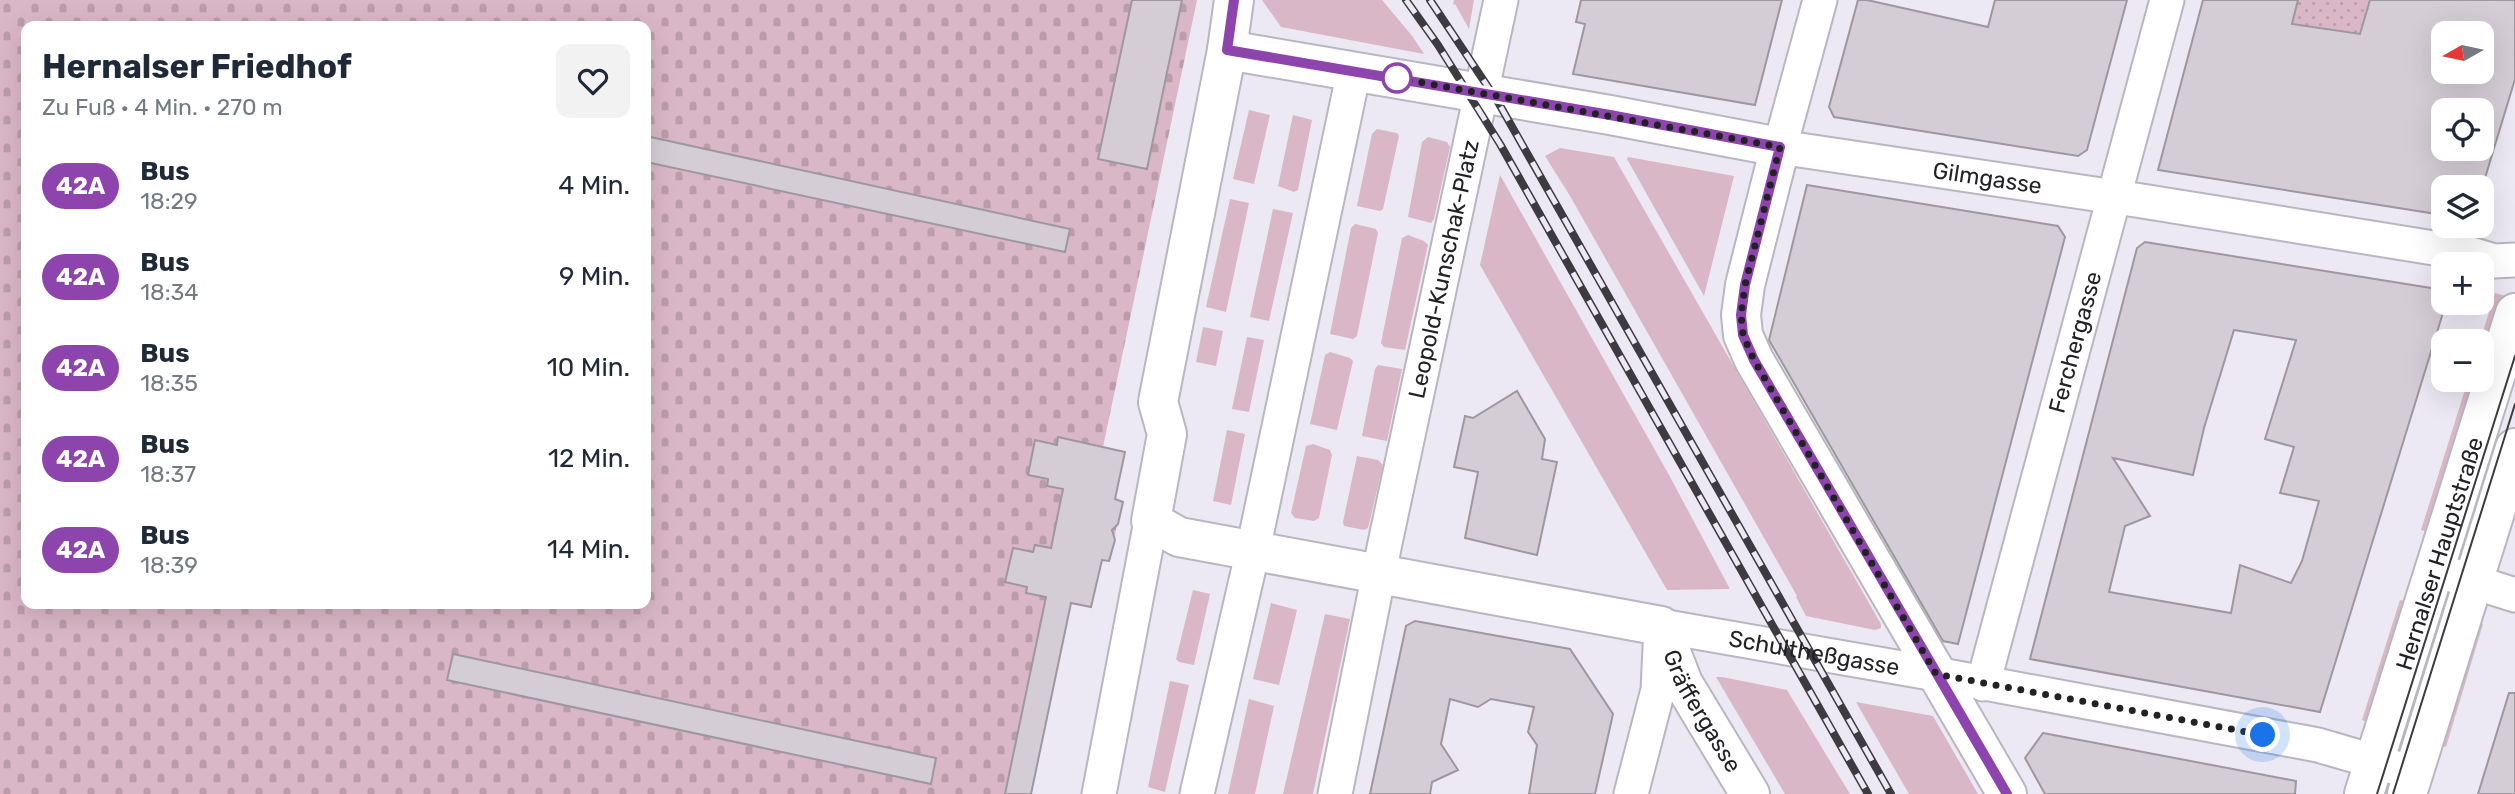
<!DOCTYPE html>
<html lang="de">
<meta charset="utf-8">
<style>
:root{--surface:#fff;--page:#f2f2f3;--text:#1f2937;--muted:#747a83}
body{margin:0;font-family:Rubik,sans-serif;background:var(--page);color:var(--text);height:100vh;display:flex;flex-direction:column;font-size:26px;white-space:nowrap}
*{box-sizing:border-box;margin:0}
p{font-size:23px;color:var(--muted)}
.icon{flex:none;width:38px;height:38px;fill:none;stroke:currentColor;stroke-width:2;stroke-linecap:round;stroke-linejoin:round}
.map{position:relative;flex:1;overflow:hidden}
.panel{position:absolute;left:21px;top:21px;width:630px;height:588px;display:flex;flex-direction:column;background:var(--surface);border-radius:14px;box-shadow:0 7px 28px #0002}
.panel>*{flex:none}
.badge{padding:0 14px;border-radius:23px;font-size:24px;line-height:46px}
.needle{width:46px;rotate:261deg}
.tools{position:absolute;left:2431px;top:21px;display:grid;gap:14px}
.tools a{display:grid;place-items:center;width:63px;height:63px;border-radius:14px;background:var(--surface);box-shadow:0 7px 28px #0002;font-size:35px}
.you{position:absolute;width:35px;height:35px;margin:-18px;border:5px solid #fff;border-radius:50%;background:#1a73e8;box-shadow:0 0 0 10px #1a73e833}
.map>.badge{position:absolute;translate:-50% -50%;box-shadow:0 0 0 4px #fff}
.round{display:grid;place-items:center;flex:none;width:74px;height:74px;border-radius:14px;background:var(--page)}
.summary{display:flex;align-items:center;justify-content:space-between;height:119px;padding:0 21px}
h1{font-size:33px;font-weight:700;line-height:52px}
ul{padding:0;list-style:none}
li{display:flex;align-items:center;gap:21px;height:91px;padding:0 21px}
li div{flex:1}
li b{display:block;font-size:26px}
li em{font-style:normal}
li .badge{min-width:77px;font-weight:700;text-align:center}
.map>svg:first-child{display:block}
.green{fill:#dab7c6}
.cemetery{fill:url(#cemetery-stones);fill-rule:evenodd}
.garden{fill:url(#garden-dots)}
.building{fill:#d5cdd6;stroke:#9e979f;stroke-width:2;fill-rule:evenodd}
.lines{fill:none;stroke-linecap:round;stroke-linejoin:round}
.minor-casing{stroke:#b8b6c0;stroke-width:37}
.tertiary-casing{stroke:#b8b6c0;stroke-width:42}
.secondary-casing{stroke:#b8b6c0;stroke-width:42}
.minor{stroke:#fff;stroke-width:33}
.tertiary{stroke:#fff;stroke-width:38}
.secondary{stroke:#fff;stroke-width:38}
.tram{stroke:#3c3b40;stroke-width:2}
.rail-casing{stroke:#3c3b40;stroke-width:8}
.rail{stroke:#ece9f4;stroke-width:5;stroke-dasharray:16;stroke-linecap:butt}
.line-casing{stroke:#fff;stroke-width:16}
.line{stroke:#8e44ad;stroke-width:10}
.walk{stroke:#222125;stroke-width:7;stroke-dasharray:0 12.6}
.stop-dot{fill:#fff;stroke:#8e44ad;stroke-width:3.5}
.labels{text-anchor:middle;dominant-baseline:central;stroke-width:7;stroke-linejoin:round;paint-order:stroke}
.street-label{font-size:23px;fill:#222125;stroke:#ece9f4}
</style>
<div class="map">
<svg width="2515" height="794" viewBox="0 0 2515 794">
<defs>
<pattern id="cemetery-stones" width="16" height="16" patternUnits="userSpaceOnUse" patternTransform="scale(1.75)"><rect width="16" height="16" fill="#dab7c6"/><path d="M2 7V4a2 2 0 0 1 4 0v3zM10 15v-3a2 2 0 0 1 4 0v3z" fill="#bb9daa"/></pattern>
<pattern id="garden-dots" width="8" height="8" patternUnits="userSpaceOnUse" patternTransform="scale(1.75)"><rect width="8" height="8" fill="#dab7c6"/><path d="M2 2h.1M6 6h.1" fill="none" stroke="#bb9daa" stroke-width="1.8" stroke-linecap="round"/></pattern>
</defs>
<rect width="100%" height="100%" fill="#ece9f4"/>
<g class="green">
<polygon points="1262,0 1382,0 1413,37 1424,54 1281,27"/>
<polygon points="1454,0 1474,0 1469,29 1455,4 1453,5"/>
<polygon points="1249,110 1270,115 1254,184 1233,179"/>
<polygon points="1293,115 1312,120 1298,190 1294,192 1278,186"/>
<polygon points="1377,129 1397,133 1399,136 1383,209 1380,211 1357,206 1372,134"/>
<polygon points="1428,137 1447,142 1450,147 1434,219 1431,223 1408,217 1422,142"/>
<polygon points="1560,148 1614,157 1881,624 1881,628 1875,630 1806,616 1796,597 1797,596 1570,196 1545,156"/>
<polygon points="1628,157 1734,176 1704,296 1627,159"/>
<polygon points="1500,175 1669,475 1730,589 1667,590 1480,265"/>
<polygon points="1230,199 1249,203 1226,312 1206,307"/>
<polygon points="1273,209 1293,213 1269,321 1250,317"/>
<polygon points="1355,224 1376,229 1378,233 1357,336 1353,339 1330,334 1351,228"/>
<polygon points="1408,235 1424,241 1428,245 1405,350 1384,347 1381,343 1402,238"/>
<polygon points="2495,293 2509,297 2435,534 2421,530 2468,380 2482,380 2480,341"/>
<polygon points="1203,327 1223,331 1216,366 1196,362"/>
<polygon points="1247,337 1264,340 1249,412 1232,409"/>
<polygon points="1330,352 1350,358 1353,361 1337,430 1310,424 1325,355"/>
<polygon points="1378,365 1402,369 1387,441 1362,436 1375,369"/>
<polygon points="1227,430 1245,434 1231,505 1213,501"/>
<polygon points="1313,444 1330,450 1332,455 1319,518 1314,521 1295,518 1291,513 1306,446"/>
<polygon points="1357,456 1378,460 1383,465 1368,528 1364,530 1344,526 1343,522"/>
<polygon points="1193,590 1210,594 1194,665 1179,662 1176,659"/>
<polygon points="2400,600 2411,603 2373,724 2362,720"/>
<polygon points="1271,603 1297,610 1279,685 1253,679"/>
<polygon points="1325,614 1350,619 1313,794 1283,794"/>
<polygon points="2472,621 2483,624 2446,747 2435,743"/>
<polygon points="1716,677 1722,677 1787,690 1850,794 1785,794"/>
<polygon points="1170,681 1189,685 1165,792 1148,787"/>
<polygon points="1249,699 1274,706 1255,794 1228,794"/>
<polygon points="1856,702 1933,716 1978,794 1909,794"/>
</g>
<path class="cemetery" d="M0 0H1197L1103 447 1125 452 1114 500 1123 502 1122 507 1120 509 1110 562 1102 559 1091 607 1070 604 1031 794H0ZM26 26H646V604H26Z"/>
<polygon class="garden" points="2298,0 2370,0 2360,34 2292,24"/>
<g class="building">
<polygon points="1132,0 1182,0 1147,169 1098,159"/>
<polygon points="1581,0 1782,0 1755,105 1573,74 1585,24 1576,22"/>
<polygon points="1858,0 1867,0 1988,27 1995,0 2127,0 2087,150 2078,156 1834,117 1829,107"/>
<path d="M2203 0H2298L2292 24 2360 34 2370 0H2515V79L2482 188 2443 187V215L2158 170ZM2443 33H2482V72H2443ZM2443 110H2482V149H2443Z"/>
<polygon points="646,136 1070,229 1065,252 646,162"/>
<polygon points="1807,185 2058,226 2065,237 1958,644 1943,641 1769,340"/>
<path d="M2145 242 2437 289 2443 297V303H2446L2320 712 2030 659 2137 248ZM2234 330 2296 340 2265 439 2294 447 2280 493 2319 501 2302 561 2291 583 2240 565 2231 613 2109 592 2125 526 2150 516 2113 458 2193 475 2204 428Z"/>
<polygon points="1517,391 1545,439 1542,459 1557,462 1537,555 1465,538 1478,472 1454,467 1465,416 1473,418"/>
<polygon points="1058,437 1125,452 1115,499 1123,502 1118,524 1112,530 1115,540 1109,561 1102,560 1091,607 1071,603 1031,794 1005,794 1046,597 1026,593 1027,587 1005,582 1013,548 1033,552 1035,545 1051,548 1063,489 1047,486 1048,479 1028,475 1035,440 1057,445"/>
<polygon points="1415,621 1570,649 1613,714 1595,794 1529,794 1537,745 1528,732 1534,707 1491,699 1478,707 1450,699 1441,744 1458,770 1432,782 1430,794 1370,794 1406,626"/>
<polygon points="453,654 936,758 931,784 447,680"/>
<polygon points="2509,693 2515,693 2515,794 2478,794"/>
<polygon points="2043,733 2296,781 2295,794 2045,794 2025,758"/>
</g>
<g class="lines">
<defs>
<g id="minor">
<path id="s1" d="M1820 0 1780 147 2142 201 2471 254 2494 261 2515 260"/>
<polyline points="2433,569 2515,595"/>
<path id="s2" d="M1983 684 2167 0"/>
<polyline points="1099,794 1151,521"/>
<polyline points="1197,794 1253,550 1354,71"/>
<path id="s3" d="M1335 794 1385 543 1501 0"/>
<path id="s4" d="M1631 794 1658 690 1661 626 1936 674 2318 745 2400 769"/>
</g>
<g id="tertiary">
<path id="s5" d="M1234 0 1227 50 1158 402 1167 434 1151 521 1179 537 1661 626 1683 683 1750 794"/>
<polyline points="1227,50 1610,115 1780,147 1745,285 1741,315 1743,335 1754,360 2007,794"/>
</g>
<g id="secondary">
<path id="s6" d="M2364 794 2515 313"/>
<polyline points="2407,794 2515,448"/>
</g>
</defs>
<use href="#minor" class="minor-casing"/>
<use href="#tertiary" class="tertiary-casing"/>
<use href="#secondary" class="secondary-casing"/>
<use href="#minor" class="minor"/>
<use href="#tertiary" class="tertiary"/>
<use href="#secondary" class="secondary"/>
<g class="tram">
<polyline points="2377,794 2515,356"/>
<polyline points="2393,794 2515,404"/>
</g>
<defs>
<g id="rail">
<polyline points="1406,0 1438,45 1500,144 1868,794"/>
<polyline points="1430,0 1498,102 1891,794"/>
</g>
</defs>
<use href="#rail" class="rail-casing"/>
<use href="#rail" class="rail"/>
</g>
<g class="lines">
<defs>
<polyline id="line" points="1234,0 1227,50 1610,115 1780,147 1745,285 1741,315 1743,335 1754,360 2007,794"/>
</defs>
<use href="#line" class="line-casing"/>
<use href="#line" class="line"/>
<polyline class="walk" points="1397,78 1780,147 1745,285 1741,315 1743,335 1754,360 1936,674 2263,735"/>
</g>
<circle class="stop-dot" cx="1397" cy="78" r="14"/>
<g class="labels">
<g class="street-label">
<text stroke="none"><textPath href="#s1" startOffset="362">Gilmgasse</textPath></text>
<text stroke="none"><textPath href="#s3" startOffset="536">Leopold-Kunschak-Platz</textPath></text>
<text stroke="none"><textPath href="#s2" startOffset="354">Ferchergasse</textPath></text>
<text stroke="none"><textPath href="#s6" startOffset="252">Hernalser Hauptstraße</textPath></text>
<text stroke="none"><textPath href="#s4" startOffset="327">Schultheßgasse</textPath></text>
<text stroke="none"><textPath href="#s5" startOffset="1148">Gräffergasse</textPath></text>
</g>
</g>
</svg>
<div class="tools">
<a><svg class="needle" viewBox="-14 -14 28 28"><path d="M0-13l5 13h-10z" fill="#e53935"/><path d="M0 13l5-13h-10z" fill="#747a83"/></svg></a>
<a><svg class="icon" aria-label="locate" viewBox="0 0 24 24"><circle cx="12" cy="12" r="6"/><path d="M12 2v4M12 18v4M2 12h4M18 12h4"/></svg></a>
<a><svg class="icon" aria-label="layers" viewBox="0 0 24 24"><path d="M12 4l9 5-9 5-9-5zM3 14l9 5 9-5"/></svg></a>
<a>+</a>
<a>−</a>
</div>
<div class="you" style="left:2263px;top:735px"></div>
<section class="panel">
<div class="summary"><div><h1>Hernalser Friedhof</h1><p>Zu Fuß · 4 Min. · 270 m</p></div><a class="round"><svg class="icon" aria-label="heart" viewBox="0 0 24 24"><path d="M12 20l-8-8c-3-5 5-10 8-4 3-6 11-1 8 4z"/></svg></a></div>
<ul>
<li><span class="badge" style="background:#8e44ad;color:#fff">42A</span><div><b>Bus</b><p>18:29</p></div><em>4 Min.</em></li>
<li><span class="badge" style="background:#8e44ad;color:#fff">42A</span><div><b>Bus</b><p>18:34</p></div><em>9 Min.</em></li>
<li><span class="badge" style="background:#8e44ad;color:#fff">42A</span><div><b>Bus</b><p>18:35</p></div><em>10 Min.</em></li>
<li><span class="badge" style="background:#8e44ad;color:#fff">42A</span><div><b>Bus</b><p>18:37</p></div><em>12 Min.</em></li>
<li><span class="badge" style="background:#8e44ad;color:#fff">42A</span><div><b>Bus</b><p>18:39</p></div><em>14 Min.</em></li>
</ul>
</section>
</div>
